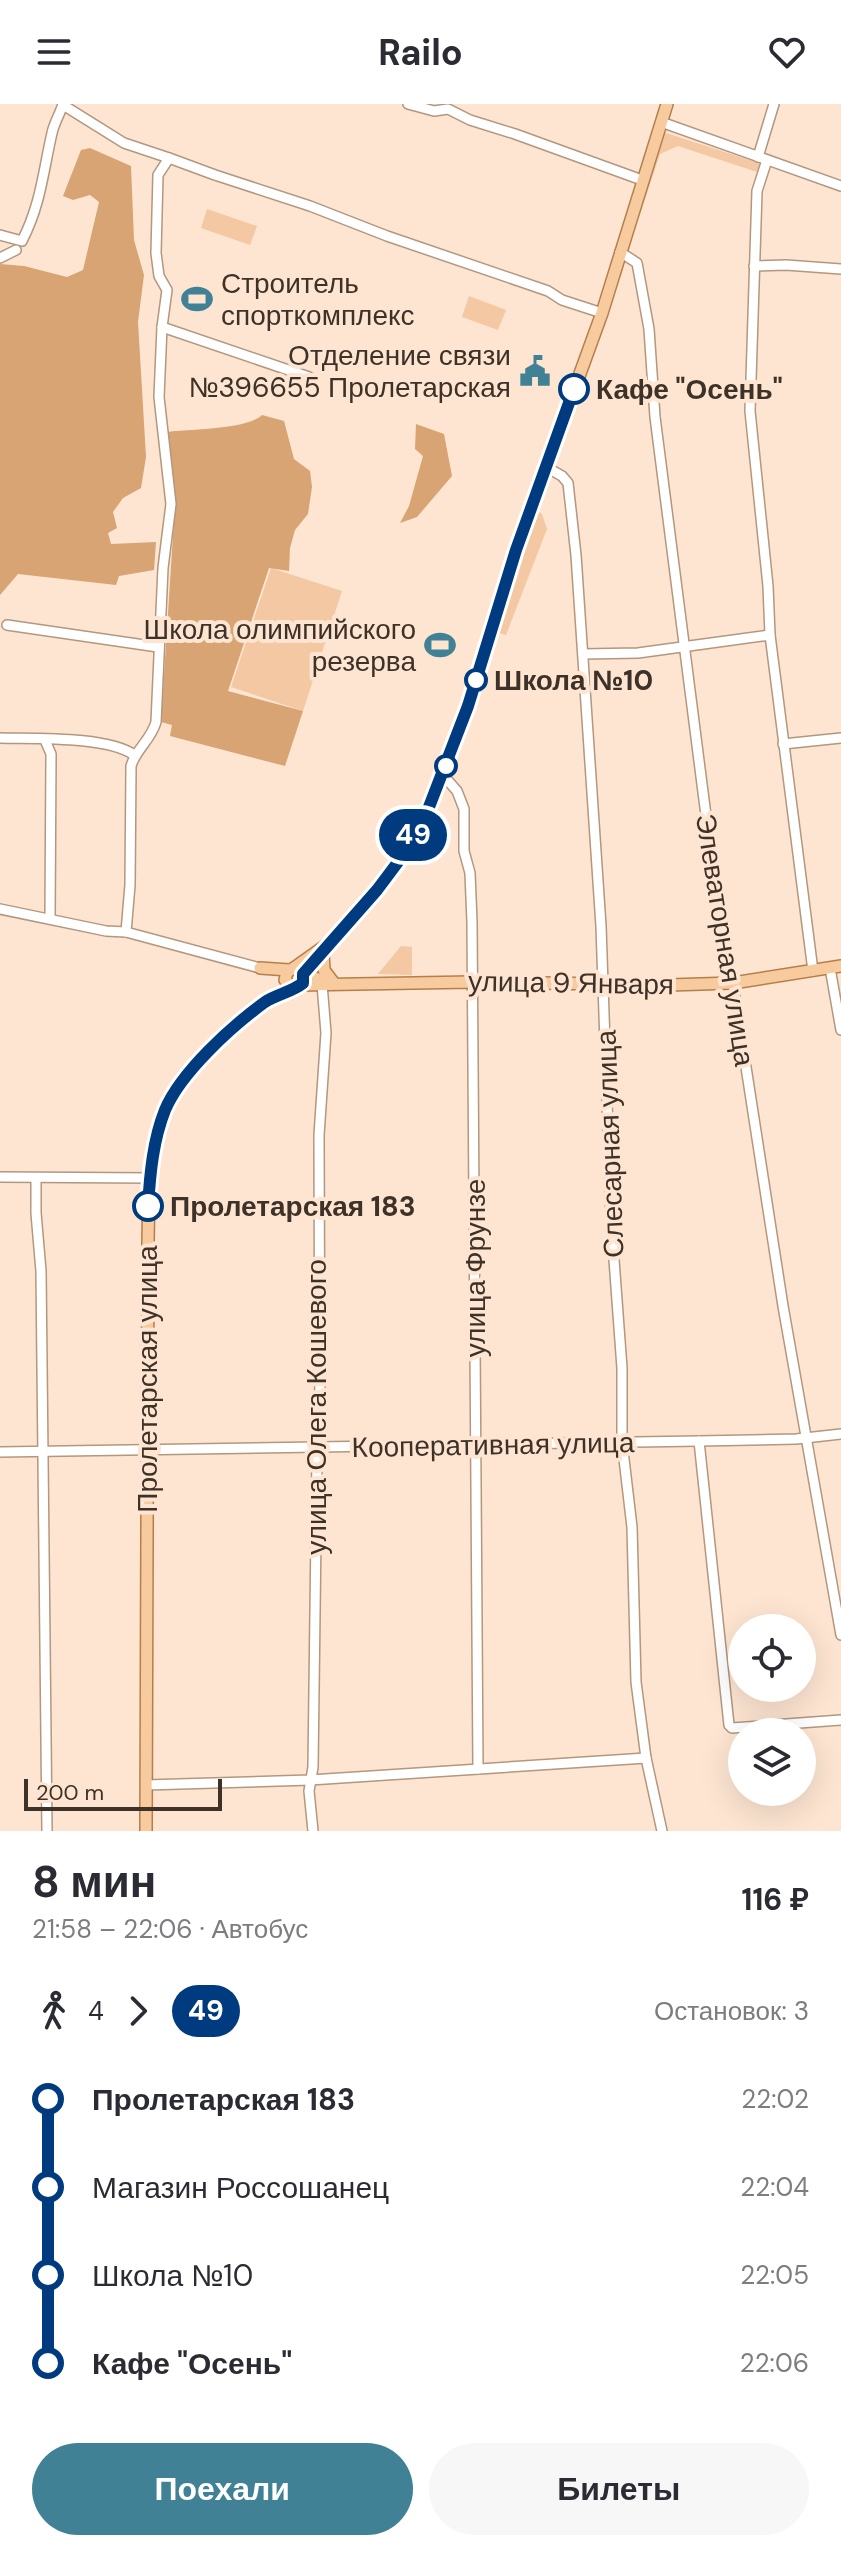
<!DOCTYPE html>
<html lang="ru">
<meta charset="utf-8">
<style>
:root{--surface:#fff;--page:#f7f7f7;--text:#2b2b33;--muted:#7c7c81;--accent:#418195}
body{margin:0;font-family:"DM Sans",sans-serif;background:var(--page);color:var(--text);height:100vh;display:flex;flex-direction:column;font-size:30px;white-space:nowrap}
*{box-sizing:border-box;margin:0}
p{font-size:26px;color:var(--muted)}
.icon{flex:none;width:44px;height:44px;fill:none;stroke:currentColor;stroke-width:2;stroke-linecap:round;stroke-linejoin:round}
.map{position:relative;height:1727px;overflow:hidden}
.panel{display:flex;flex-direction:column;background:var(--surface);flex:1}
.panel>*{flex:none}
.badge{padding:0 16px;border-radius:26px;font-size:28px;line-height:52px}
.tools{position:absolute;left:728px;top:1510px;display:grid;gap:16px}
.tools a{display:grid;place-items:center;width:88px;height:88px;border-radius:50%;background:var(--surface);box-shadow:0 8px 32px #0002;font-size:40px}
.scale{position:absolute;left:24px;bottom:20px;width:198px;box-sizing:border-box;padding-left:8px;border:4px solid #3e3228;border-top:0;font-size:22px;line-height:28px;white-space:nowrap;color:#3e3228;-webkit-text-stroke:6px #fde5d1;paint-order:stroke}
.map>.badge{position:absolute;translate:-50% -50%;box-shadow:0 0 0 4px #fff}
.legs{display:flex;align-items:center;gap:12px;height:88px;padding:0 32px;font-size:26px}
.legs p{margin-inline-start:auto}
.summary{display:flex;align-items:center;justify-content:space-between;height:136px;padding:0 32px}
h1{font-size:44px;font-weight:700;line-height:60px}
.primary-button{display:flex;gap:16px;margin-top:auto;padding:16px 32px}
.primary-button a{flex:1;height:92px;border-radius:48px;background:var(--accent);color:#fff;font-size:32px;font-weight:700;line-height:92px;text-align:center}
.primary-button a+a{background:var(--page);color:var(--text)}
ul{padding:0 32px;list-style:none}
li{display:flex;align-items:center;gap:28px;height:88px;font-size:30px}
li i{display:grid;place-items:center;width:12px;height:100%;margin:0 10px;background:currentColor}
li i::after{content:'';width:20px;height:20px;margin:-10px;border:6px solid;border-radius:50%;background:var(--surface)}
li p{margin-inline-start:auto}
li:first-child i{background:linear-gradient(#0000 50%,currentColor 0)}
li:last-child i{background:linear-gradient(currentColor 50%,#0000 0)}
header{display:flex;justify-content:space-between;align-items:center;height:104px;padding:0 32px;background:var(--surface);font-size:36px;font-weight:700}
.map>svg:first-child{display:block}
.green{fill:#f3c8a2}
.forest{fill:#d8a474}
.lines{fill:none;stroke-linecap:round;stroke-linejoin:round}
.minor-casing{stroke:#b3977f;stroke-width:12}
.major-casing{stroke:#b47f4c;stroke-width:14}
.minor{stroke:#fff;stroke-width:9}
.major{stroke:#f8cb9f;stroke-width:11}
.line-1-casing{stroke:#fff;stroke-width:18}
.line-1{stroke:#003b80;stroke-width:12}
.stop-1-dot{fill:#fff;stroke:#003b80;stroke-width:4}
.labels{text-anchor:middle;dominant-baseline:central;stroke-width:8;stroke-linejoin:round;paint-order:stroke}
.poi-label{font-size:28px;fill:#3e3228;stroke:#fde5d1;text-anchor:end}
.stop-label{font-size:28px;font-weight:bold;fill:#3e3228;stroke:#fde5d1;text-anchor:start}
.street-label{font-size:28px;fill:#3e3228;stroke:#fde5d1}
</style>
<header><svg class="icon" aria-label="menu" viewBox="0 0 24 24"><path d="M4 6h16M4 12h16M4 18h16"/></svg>Railo<svg class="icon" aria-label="heart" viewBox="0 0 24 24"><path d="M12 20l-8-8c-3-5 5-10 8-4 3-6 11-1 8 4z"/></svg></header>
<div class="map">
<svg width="841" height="1727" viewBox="0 0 841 1727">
<rect width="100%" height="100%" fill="#fde5d1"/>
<g class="green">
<polygon points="663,28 768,62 766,71 678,42 660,50 637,119 631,118"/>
<polygon points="207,105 257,122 250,141 201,124"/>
<polygon points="469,192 506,206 498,226 462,213"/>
<polygon points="533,405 542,410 547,425 506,531 496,528"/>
<polygon points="271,464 342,487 303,607 231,583"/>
<polygon points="401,842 412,843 412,871 378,870"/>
</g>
<g class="forest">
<polygon points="90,44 131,62 134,136 144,171 138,218 146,353 141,384 123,394 113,408 117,424 108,429 111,440 156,438 154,466 119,472 116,481 18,470 0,491 0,160 24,162 67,173 83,166 99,98 90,91 73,96 63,92 81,46"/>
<path d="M262 311 284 317 294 355 310 367 312 383 308 410 295 426 290 444 289 467 269 464 228 587 303 607 285 662 170 632 172 621 161 618 175 400 167 328C190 325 246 326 262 311Z"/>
<polygon points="416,320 444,330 452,372 417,413 400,419 409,402 423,352 415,345"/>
</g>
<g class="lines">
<defs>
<g id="minor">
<polyline points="408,0 434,7 448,5 470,16 515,30 642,76"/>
<path d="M63 1 124 39 169 54 158 71 156 149 159 172 167 186 162 223 159 293 171 400 163 464 156 618C151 636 136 645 131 662L130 781 126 828"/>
<polyline points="661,18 841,82"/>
<polyline points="758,53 774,0"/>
<polyline points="169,54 215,71 310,102 387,132 548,187 562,196 602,209"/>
<polyline points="767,56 757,87 750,307 768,482 770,531 813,867"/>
<path d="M0 131 22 137C41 100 43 68 52 29 54 19 60 10 63 0"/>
<polyline points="620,148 637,159 649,225 655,313 719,813 733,879 783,1202 841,1531"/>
<polyline points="0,154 16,146"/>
<polyline points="754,162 786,161 841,165"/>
<polyline points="162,223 309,273"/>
<polyline points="546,363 562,372 568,379 576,451 601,822 611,1115 622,1264 622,1338 632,1423 636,1578 646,1654 662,1727"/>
<polyline points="7,521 158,543"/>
<polyline points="583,550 638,549 770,531"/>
<path d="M0 634C33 635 108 632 134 651"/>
<polyline points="45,636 51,650 50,814"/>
<polyline points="783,640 841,634"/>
<polyline points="443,671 457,687 464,705 464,747 470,769 472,818 478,1665"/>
<polyline points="0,805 106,827 126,828 260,864"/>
<polyline points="830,864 841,926"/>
<polyline points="0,1073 150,1074"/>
<polyline points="36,1074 36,1109 41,1167 47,1727"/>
<polyline points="699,1337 729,1621 732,1624 841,1616"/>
<polyline points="0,1348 699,1337 796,1335 841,1330"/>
<polyline points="146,1681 310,1676 646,1654"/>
<polyline points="313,1727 309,1687 313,1663 317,1353 320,1336 319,1031 326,929 322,880"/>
</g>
<g id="major">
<polyline points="323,848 324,866 333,878"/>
<polyline points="260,864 289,866"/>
<polyline points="294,864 329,839 358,808 401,754 424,716 468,602 516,446 602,209 667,0"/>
<polyline points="304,871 303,879 298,883 291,883 285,876 287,868 294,864 304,871 322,876"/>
<polyline points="300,881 471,878 669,881 733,879 841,862"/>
<path d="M146 1727 148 1139C149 1088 147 1026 178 983 191 965 209 948 225 933 247 913 268 895 295 883"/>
</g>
</defs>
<use href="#minor" class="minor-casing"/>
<use href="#major" class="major-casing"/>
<use href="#minor" class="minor"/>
<use href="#major" class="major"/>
</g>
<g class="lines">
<defs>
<path id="line-1" d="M148 1102C150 1070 153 1036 165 1006 181 968 232 922 265 898 277 890 292 888 303 879V870L377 786 401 754 424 716 468 602 516 446 574 285"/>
</defs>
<use href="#line-1" class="line-1-casing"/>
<use href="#line-1" class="line-1"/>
</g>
<defs>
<symbol id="stadium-bare" viewBox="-9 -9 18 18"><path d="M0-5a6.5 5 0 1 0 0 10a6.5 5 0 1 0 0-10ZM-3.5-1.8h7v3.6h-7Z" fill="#418195" stroke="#fde5d1" stroke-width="2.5" paint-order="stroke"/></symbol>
<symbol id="civic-bare" viewBox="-9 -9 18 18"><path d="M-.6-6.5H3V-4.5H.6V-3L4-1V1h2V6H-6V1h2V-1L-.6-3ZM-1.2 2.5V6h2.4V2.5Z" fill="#418195" stroke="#fde5d1" stroke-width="2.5" paint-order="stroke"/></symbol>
</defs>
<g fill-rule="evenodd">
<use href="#stadium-bare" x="175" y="173" width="44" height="44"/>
<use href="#civic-bare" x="513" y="245" width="44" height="44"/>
<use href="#stadium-bare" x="418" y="519" width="44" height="44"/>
</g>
<g class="stop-1-dot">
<circle cx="574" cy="285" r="14"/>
<circle cx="476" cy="576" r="10"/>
<circle cx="446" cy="662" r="10"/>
<circle cx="148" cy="1102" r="14"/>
</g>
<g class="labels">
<g class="poi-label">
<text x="221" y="179" text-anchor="start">Строитель<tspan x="221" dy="32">спорткомплекс</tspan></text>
<text x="511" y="251">Отделение связи<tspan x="511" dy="32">№396655 Пролетарская</tspan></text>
<text x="416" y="525">Школа олимпийского<tspan x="416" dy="32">резерва</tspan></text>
</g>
<g class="stop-label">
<text x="596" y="285">Кафе "Осень"</text>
<text x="494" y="576">Школа №10</text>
<text x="170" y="1102">Пролетарская 183</text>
</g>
<g class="street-label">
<text transform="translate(725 836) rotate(81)">Элеваторная улица</text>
<text transform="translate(571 879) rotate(1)">улица 9 Января</text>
<text transform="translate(610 1040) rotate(-92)">Слесарная улица</text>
<text transform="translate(475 1164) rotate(-90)">улица Фрунзе</text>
<text transform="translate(147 1275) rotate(-90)">Пролетарская улица</text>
<text transform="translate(316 1303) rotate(-90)">улица Олега Кошевого</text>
<text transform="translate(493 1341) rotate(-1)">Кооперативная улица</text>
</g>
</g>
</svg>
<div class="tools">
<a><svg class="icon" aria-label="locate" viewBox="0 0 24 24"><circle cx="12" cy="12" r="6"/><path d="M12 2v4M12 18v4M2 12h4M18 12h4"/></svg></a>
<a><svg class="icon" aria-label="layers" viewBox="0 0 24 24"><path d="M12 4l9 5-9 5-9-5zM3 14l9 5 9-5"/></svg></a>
</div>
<div class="scale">200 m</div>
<b class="badge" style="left:413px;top:731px;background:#003b80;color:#fff">49</b>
</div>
<section class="panel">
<div class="summary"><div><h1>8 мин</h1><p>21:58 – 22:06 · Автобус</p></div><b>116 ₽</b></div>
<div class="legs"><svg class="icon" aria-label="walk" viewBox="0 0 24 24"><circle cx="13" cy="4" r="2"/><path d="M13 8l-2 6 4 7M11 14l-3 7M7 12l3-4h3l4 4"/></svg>4<svg class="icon" aria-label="forward" viewBox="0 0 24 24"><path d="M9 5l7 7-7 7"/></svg><b class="badge" style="background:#003b80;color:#fff">49</b><p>Остановок: 3</p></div>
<ul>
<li><i style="color:#003b80"></i><b>Пролетарская 183</b><p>22:02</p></li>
<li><i style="color:#003b80"></i><span>Магазин Россошанец</span><p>22:04</p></li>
<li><i style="color:#003b80"></i><span>Школа №10</span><p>22:05</p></li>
<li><i style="color:#003b80"></i><b>Кафе &quot;Осень&quot;</b><p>22:06</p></li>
</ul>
<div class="primary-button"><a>Поехали</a><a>Билеты</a></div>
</section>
